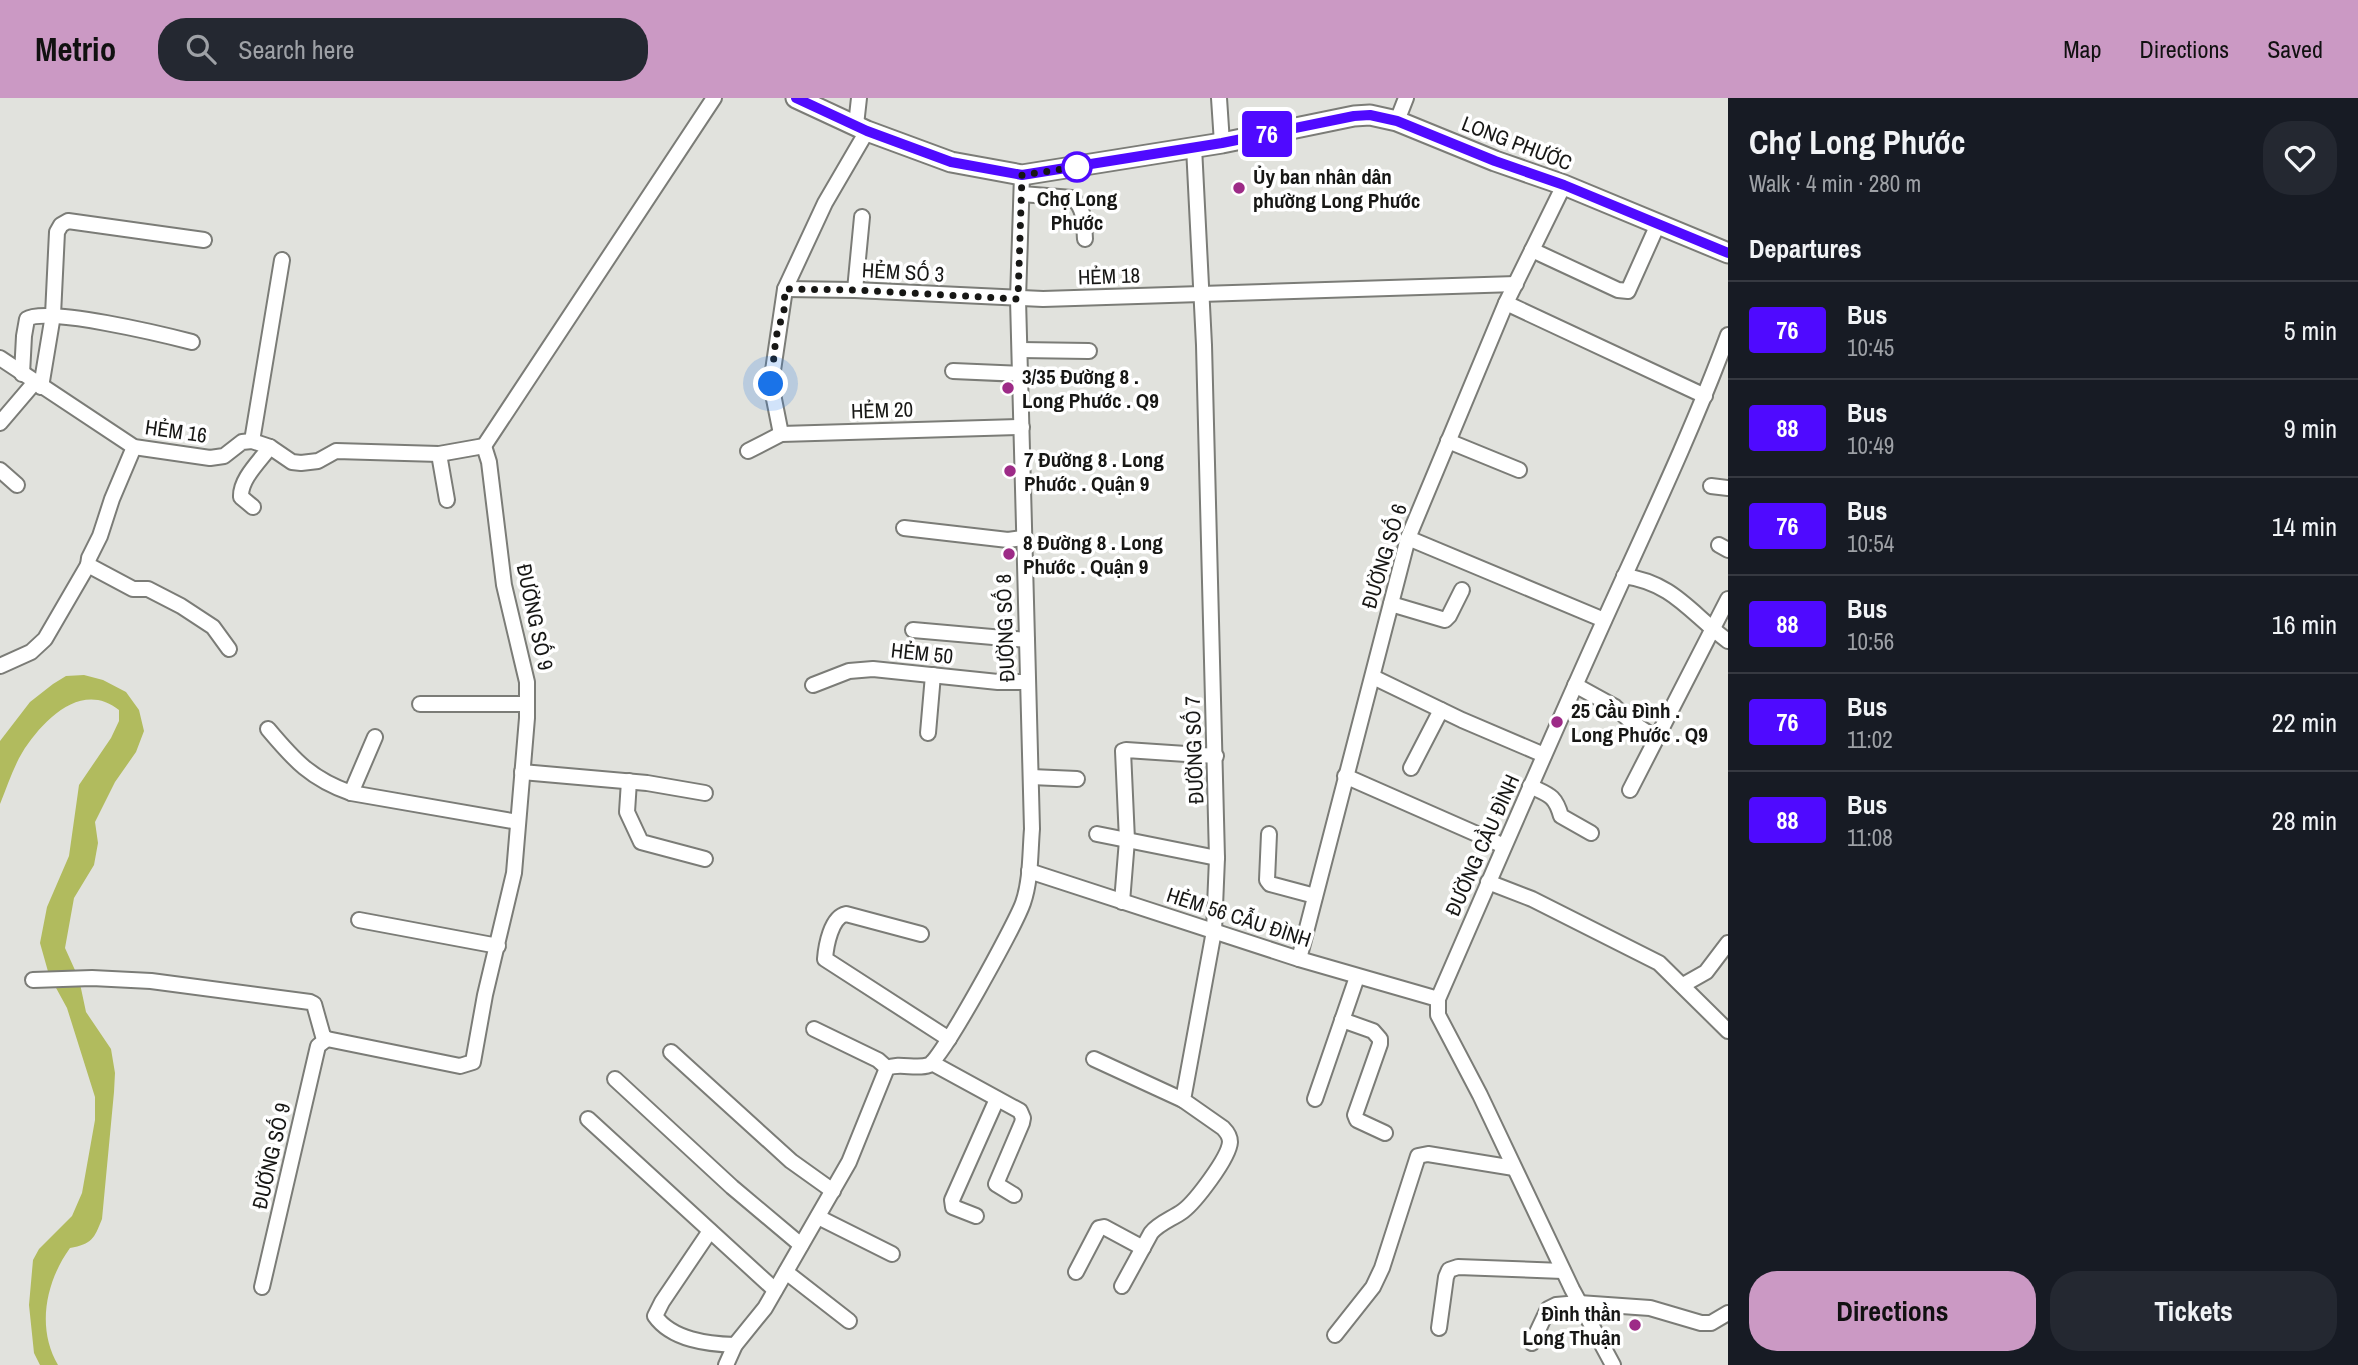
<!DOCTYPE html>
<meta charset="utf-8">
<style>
:root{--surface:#171b24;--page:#242831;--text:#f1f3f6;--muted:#9ea1a6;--line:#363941;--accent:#cb99c4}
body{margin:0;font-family:"Archivo Narrow",sans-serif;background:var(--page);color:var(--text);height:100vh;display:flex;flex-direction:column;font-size:26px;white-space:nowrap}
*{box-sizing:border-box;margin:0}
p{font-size:23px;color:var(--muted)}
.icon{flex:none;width:38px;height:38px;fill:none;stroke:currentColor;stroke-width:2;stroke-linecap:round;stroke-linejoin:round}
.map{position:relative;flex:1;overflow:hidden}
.panel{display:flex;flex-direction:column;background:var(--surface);width:630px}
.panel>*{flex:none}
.badge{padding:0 14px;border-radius:5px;font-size:24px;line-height:46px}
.you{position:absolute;width:35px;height:35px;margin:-18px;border:5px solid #fff;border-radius:50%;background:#1a73e8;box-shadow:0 0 0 10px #1a73e833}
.map>.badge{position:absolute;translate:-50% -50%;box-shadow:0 0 0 4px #fff}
h2{padding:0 21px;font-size:26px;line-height:63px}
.round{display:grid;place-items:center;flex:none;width:74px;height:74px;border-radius:28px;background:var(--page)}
.headline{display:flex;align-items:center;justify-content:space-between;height:119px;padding:0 21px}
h1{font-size:33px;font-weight:800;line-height:52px}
.cta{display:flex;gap:14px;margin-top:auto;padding:14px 21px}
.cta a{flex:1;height:80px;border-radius:28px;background:var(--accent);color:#111;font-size:28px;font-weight:800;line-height:80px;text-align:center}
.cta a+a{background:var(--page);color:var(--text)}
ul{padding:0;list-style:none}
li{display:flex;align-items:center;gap:21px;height:98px;padding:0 21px;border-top:2px solid var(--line)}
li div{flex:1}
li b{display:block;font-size:26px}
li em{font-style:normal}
li .badge{min-width:77px;font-weight:700;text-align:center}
header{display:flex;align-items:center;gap:42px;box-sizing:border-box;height:98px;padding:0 35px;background:var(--accent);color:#111}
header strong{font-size:33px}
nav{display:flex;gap:38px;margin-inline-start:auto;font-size:24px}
.search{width:490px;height:63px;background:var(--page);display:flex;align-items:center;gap:18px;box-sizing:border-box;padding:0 24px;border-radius:28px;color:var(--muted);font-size:26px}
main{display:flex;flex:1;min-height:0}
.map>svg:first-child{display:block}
.water{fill:#b1bb5e}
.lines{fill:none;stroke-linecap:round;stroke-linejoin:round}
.street-casing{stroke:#7b7c77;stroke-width:18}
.secondary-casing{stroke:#7b7c77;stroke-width:23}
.street{stroke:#fff;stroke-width:14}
.secondary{stroke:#fff;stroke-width:19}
.line-casing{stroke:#fff;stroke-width:16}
.line{stroke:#4f0aff;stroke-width:10}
.walk{stroke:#171715;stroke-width:7;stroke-dasharray:0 12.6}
.stop-dot{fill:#fff;stroke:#4f0aff;stroke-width:3.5}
.poi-dot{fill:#9d2b87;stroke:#fff;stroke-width:2.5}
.labels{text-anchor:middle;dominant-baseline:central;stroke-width:7;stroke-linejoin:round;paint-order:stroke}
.street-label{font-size:21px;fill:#171715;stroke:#fff}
.poi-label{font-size:21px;font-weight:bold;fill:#171715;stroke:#fff;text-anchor:start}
.stop-label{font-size:21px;font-weight:bold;fill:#171715;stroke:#fff}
</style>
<header>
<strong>Metrio</strong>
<div class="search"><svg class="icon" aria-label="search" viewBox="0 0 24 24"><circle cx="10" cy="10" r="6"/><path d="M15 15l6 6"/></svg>Search here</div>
<nav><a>Map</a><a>Directions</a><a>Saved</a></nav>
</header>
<main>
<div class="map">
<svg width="1728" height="1267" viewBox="0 0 1728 1267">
<rect width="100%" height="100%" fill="#e1e2dd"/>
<path class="water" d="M84 577 103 582 126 594 139 612 144 633 136 654 115 684 95 724 98 745 94 767 74 800 65 850 79 881 86 914 111 951 115 975 114 994 102 1121C94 1141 92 1146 70 1150 46 1183 36 1230 58 1267H40L34 1255 29 1207 33 1162 39 1151 72 1118 82 1095 95 1022V999L67 910 49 877 40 845 47 809 69 758 79 687 111 640 119 623V612C81 582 42 623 22 655 13 670 7 689 0 706V643L30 604 53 586 66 578Z"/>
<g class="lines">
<defs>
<g id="street">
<polyline points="1219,0 1222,45"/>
<polyline points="1397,23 1406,0"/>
<polyline points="856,27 859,0"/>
<path d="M1022 96 1072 100C1085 109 1084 127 1085 141"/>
<polyline points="1532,152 1618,192 1628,193 1658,126"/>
<polyline points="785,191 855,192 1043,201 1516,186"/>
<polyline points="855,192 862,119"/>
<polyline points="1506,205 1705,298"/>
<polyline points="1020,252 1089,253"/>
<polyline points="0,260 134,349 210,360 224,358 242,344 252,343 270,349 292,364 301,365 318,363 336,353 439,356 484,348"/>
<polyline points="953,273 1021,276"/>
<path d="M22 276 24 238 27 221C45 208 165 237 192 244"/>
<polyline points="41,289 53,217 57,134 61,127 68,123 204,142"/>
<polyline points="0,325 35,284"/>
<polyline points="781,336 771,286 785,191 825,105 867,33"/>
<polyline points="252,343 282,162"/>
<polyline points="1448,343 1519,372"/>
<polyline points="484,348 714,0"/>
<polyline points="134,349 112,401 100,438 89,460 88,467 133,491 148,491 181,508 213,529 229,551"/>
<polyline points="748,353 781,336 1022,329"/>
<polyline points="439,356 447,402"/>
<polyline points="0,372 17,387"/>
<polyline points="1711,388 1728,390"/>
<path d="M253 409 241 399C240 381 260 363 270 349"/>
<polyline points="904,430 1008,442 1023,440"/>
<polyline points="1408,440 1604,522"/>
<polyline points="1719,447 1728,452"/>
<path d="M1624 478C1674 485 1691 516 1728 543"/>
<polyline points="1391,506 1445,522 1449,518 1462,492"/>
<polyline points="913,532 1027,542"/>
<polyline points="0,568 31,554 45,541 88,467"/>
<polyline points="1373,579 1462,622 1544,657"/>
<polyline points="813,587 849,573 873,571 998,584 1028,584"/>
<polyline points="1575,587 1615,609 1630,623 1656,640"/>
<polyline points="420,606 527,606"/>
<path d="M268 631C294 662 311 681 351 695L518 724"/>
<polyline points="928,635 933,577"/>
<polyline points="1411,670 1441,612"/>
<polyline points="522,674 647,685 705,695"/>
<polyline points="1345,678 1504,748"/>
<polyline points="1031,679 1077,681"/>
<polyline points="629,683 627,714 641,744 705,761"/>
<path d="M1530 688C1549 697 1555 697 1561 718L1591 735"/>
<polyline points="1630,692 1728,501"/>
<polyline points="351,695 375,639"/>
<polyline points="1097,736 1217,760"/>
<polyline points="1269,736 1267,782 1270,786 1315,798"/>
<polyline points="1029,773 1299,861 1438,901"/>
<polyline points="1488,784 1532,801 1659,865 1728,933"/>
<polyline points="1122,804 1127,742 1123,653 1126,652 1216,658"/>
<polyline points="359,822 498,848"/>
<path d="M921 836 846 816C831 819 826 848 825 861L949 941"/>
<polyline points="1299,861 1408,440 1506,205 1564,87"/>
<polyline points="33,882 92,880 151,883 310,904 314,906 323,938 327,941 460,968 473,964 485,897 514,775 527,620 527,584 504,487 489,364 484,348"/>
<polyline points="1683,887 1706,874 1728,845"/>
<polyline points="1342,922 1373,933 1380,941 1380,946 1355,1017 1357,1022 1385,1035"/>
<polyline points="814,931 878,962 887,970"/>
<polyline points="671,954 791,1063 833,1093"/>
<polyline points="1094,961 1183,1002"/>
<polyline points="932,965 1020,1013 1023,1020 1022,1025 996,1086 1014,1097"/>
<polyline points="615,981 732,1089 801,1147"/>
<polyline points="1315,1001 1357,879"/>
<polyline points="588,1021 775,1192"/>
<polyline points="976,1118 953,1109 952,1102 997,1001"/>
<polyline points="818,1119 892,1156"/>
<path d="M710 1133 662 1204 655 1218C672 1242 708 1246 735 1247"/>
<polyline points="786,1174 849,1223"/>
<polyline points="1076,1174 1099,1130 1104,1129 1143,1150"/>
<path d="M1122 1188 1151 1135C1159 1125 1172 1121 1183 1113 1195 1104 1229 1060 1230 1044 1230 1038 1227 1034 1223 1030L1183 1002 1214 833 1217 760 1204 247 1194 49"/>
<polyline points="262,1189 318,948 327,941"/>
<polyline points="1439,1230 1446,1179 1449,1172 1458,1169 1563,1173"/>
<polyline points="1335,1237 1373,1189 1382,1170 1418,1058 1428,1056 1514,1070"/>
<polyline points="1532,1245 1548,1211 1556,1207 1579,1205 1650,1210 1701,1225 1711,1225 1728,1215"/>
<path d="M726 1267 735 1247 765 1210 849 1064 887 970C900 964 916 972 929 967 941 963 1016 825 1023 805 1031 782 1030 755 1032 731L1018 201 1022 77"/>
<path d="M1613 1267 1572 1191 1480 997 1438 917V901C1493 775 1547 649 1604 523 1647 428 1692 334 1728 237"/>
</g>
<polyline id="secondary" points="796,0 867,33 951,64 1022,77 1222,45 1354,18 1370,17 1397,23 1495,63 1564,87 1728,155"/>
</defs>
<use href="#street" class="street-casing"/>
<use href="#secondary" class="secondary-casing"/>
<use href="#street" class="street"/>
<use href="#secondary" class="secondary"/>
</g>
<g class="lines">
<defs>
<polyline id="line" points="796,0 867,33 951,64 1022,77 1222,45 1354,18 1370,17 1397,23 1495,63 1564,87 1728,155"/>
</defs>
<use href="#line" class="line-casing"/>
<use href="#line" class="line"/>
<polyline class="walk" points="771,286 776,239 784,212 785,191 855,192 1018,201 1022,77 1077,69"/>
</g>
<circle class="stop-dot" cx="1077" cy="69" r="14"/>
<g class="poi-dot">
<circle cx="1239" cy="90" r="7"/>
<circle cx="1008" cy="290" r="7"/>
<circle cx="1010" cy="373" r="7"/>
<circle cx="1009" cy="456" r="7"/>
<circle cx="1557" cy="624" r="7"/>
<circle cx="1635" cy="1227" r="7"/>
</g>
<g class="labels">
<g class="street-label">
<text transform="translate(1517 45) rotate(21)">LONG PHƯỚC</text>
<text transform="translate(903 174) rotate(3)">HẺM SỐ 3</text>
<text transform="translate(1109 178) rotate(-2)">HẺM 18</text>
<text transform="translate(882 312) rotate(-2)">HẺM 20</text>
<text transform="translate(176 333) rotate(8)">HẺM 16</text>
<text transform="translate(1384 458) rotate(-73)">ĐƯỜNG SỐ 6</text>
<text transform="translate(535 519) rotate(78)">ĐƯỜNG SỐ 9</text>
<text transform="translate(1005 530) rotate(-92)">ĐƯỜNG SỐ 8</text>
<text transform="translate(922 555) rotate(6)">HẺM 50</text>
<text transform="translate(1194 652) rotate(-92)">ĐƯỜNG SỐ 7</text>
<text transform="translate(1482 747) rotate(-66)">ĐƯỜNG CẦU ĐÌNH</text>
<text transform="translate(1239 819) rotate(18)">HẺM 56 CẪU ĐÌNH</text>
<text transform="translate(271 1058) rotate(-77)">ĐƯỜNG SỐ 9</text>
</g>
<g class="poi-label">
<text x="1253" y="78">Ủy ban nhân dân<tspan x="1253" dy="24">phường Long Phước</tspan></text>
<text x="1022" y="278">3/35 Đường 8 .<tspan x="1022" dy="24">Long Phước . Q9</tspan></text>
<text x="1024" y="361">7 Đường 8 . Long<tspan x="1024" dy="24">Phước . Quận 9</tspan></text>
<text x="1023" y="444">8 Đường 8 . Long<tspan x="1023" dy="24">Phước . Quận 9</tspan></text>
<text x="1571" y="612">25 Cầu Đình .<tspan x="1571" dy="24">Long Phước . Q9</tspan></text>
<text x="1621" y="1215" text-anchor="end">Đình thần<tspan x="1621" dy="24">Long Thuận</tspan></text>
</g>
<g class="stop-label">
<text x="1077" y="100">Chợ Long<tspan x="1077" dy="24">Phước</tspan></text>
</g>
</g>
</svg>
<div class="you" style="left:771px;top:286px"></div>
<b class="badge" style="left:1267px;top:36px;background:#4f0aff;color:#fff">76</b>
</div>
<section class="panel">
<div class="headline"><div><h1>Chợ Long Phước</h1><p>Walk · 4 min · 280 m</p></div><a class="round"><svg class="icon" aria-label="heart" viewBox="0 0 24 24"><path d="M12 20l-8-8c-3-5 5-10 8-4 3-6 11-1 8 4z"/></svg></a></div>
<h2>Departures</h2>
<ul>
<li><span class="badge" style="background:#4f0aff;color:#fff">76</span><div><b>Bus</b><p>10:45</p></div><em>5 min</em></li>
<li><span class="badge" style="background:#4f0aff;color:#fff">88</span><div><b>Bus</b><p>10:49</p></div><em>9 min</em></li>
<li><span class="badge" style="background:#4f0aff;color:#fff">76</span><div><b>Bus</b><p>10:54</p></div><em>14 min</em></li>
<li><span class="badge" style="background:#4f0aff;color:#fff">88</span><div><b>Bus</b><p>10:56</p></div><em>16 min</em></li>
<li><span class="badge" style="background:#4f0aff;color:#fff">76</span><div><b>Bus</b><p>11:02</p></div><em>22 min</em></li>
<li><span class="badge" style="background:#4f0aff;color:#fff">88</span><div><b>Bus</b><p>11:08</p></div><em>28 min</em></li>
</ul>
<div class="cta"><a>Directions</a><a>Tickets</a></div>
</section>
</main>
